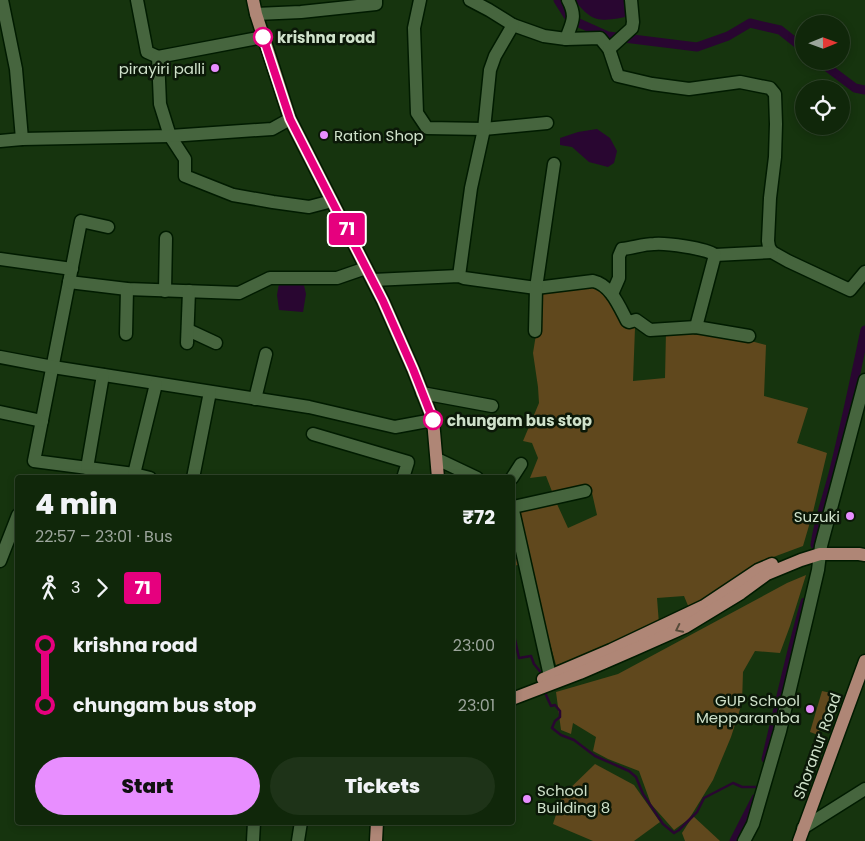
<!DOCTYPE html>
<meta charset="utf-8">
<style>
:root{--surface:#10270a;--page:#1e3318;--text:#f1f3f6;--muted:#9ca59c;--line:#30442b;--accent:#e88eff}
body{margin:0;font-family:Poppins,sans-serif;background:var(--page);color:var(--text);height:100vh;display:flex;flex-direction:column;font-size:19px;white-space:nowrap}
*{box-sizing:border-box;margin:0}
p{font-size:16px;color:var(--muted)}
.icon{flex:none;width:28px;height:28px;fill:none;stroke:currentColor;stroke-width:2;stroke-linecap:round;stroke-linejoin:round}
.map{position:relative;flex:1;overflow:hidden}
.panel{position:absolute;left:15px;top:475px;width:500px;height:350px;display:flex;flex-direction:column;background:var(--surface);border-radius:5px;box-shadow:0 2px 8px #0003,0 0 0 1px var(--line)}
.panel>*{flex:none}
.badge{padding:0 10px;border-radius:4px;font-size:18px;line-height:32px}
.needle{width:32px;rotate:89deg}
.tools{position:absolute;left:795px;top:15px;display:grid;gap:10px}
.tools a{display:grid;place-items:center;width:55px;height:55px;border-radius:50%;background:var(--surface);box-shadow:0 2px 8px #0003,0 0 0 1px var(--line);font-size:25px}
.map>.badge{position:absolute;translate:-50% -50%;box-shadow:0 0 0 2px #fff}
.legs{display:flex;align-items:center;gap:8px;height:55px;padding:0 20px;font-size:16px}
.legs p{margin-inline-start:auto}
.head{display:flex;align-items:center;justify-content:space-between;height:85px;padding:0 20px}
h1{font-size:28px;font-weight:800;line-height:38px}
.action{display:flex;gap:10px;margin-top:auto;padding:10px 20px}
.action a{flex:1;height:58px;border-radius:30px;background:var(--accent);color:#111;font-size:20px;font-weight:800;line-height:58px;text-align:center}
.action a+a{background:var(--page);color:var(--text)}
ul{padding:0 20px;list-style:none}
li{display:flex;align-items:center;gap:18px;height:60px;font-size:19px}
li i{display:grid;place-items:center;width:8px;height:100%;margin:0 6px;background:currentColor}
li i::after{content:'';width:12px;height:12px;margin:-6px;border:4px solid;border-radius:50%;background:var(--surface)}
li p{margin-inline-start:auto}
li:first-child i{background:linear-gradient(#0000 50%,currentColor 0)}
li:last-child i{background:linear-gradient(currentColor 50%,#0000 0)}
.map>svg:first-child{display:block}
.green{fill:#60481d}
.water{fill:#290631}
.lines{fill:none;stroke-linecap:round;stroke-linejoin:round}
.stream{stroke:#290631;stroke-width:2.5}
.canal{stroke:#290631;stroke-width:9}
.minor-casing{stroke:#001b00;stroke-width:15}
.major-casing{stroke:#001b00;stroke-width:15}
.minor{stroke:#46653e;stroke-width:12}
.major{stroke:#af8676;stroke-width:12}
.oneway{stroke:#554a39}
.line-1-casing{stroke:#fff;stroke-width:11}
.line-1{stroke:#e6007e;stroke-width:8}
.stop-1-dot{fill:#fff;stroke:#e6007e;stroke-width:2.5}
.poi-dot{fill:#e88eff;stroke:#0b1808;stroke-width:2}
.labels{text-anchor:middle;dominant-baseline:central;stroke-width:5;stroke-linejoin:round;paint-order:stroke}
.stop-label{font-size:15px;font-weight:bold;fill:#cfe1ca;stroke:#0b1808;text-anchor:start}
.poi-label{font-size:15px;fill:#cfe1ca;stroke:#0b1808;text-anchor:end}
.street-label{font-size:15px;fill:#cfe1ca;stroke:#0b1808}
</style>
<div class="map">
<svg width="865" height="841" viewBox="0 0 865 841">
<rect width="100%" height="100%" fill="#16340e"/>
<g class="green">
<polygon points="593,284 615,297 635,328 633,381 665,378 666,331 713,331 766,345 764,396 808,408 797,443 827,453 813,512 803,546 760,562 726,588 689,608 684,596 657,598 659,624 605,650 556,665 530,572 518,565 513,566 512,507 514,509 557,504 568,528 597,515 592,493 553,494 546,476 530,478 538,458 532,443 523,441 539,403 538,387 533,353 543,291"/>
<polygon points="806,575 790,626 780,653 755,651 743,672 742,703 731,737 713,780 689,819 674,830 651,804 639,771 608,759 593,751 596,737 573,723 571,734 561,730 556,692 618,674 787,583"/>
<polygon points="822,691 831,693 818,735 810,732"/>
<polygon points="595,764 634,785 660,822 634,841 593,841 553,824 562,796"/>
<polygon points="693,816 720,841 685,841 682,833"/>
</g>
<g class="water">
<path d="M574 0H631L629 16C617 19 599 23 589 15 583 11 579 5 574 0Z"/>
<polygon points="597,129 610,138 617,151 614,163 608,167 589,162 572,147 560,145 560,138 578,132"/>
<polygon points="280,278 303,281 306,294 303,312 279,310 277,295"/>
</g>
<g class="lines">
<g class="stream">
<polyline points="512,618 514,635 519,658 531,656 534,664 543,675"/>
<polyline points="546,690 546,695 551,706 555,705 560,711 560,717 555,721 552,728 561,735 574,740 595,756 629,771 636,777 643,794 663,824 674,833 679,830 697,812 704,798 733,783 742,787 758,787"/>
</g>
<g class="canal">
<polyline points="558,0 570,19 608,36 697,47 728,36 750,23 780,30 804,49"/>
<polyline points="819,61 855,88 865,90"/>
<path d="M815 545C818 521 827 497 833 474 845 426 855 378 865 330"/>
<path d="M766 759C779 706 790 654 805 602"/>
<polyline points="734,841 756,798"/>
</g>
<defs>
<g id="minor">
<polyline points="2,0 16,69 22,139"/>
<polyline points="137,0 147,52 158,57"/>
<polyline points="420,0 414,28 417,113 427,128 484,129 547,123"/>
<polyline points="470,0 489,10 513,25 544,36 566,39 600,38 609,49 618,76 652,84 689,89 740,82 770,88 775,94 776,124 775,157 770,198 768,241 769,247 772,252 788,261 850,290 865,272"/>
<polyline points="256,14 301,12 376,4 376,0"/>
<polyline points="263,37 158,57 160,104 170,136 185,159 185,176 233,195 273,202 309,207 332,201"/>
<path d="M566 39C572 22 577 17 568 0"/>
<polyline points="609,49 632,28 633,22 631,0"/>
<polyline points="0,141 22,139 170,136 272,129 290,119"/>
<polyline points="108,227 81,221 34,461 134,474 150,478"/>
<polyline points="715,255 772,252"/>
<polyline points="0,259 72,269"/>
<polyline points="459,276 471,188 484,129 490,70 495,56 513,25"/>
<path d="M373 280 459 276 464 278 536 288 593 281C611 285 619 306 627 321L629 322 636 320 650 330 696 327 749 336"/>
<polyline points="69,282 127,289 239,293 270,278 337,278 366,268"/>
<polyline points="165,291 166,238"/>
<path d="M612 294 619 278V256L622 249C633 248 643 244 654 244 666 243 705 248 715 255L696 327"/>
<polyline points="188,330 216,343"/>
<polyline points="535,331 536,288 554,164"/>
<polyline points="126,334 127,289"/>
<polyline points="187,343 189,291"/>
<polyline points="0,357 53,367 309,407 395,427 433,420"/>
<polyline points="422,393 492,406"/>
<polyline points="255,399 266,354"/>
<polyline points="0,412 42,421"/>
<polyline points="313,434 408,462 403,478"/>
<polyline points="437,459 477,478"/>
<polyline points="87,468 103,375"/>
<polyline points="134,474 156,384"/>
<polyline points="193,478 210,392"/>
<polyline points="512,478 521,464"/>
<polyline points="512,506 550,676"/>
<polyline points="513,507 585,491"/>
<polyline points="0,561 18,515"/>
<polyline points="803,828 865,789"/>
<polyline points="253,841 254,822"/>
<polyline points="298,841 301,822"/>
<polyline points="744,841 753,824 780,731 808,613 818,570 821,546 865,380"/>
</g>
<g id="major">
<polyline points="253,0 256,14 290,119 383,301 413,369 433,420 438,478"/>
<polyline points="543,679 611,650 704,606 758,570 772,564"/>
<polyline points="512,699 580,673 633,650 685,627 741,593 767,574 801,560 820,554 859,554 865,555"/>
<polyline points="376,841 377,822"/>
<polyline points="799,841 865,661"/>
</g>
</defs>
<use href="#minor" class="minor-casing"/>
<use href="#major" class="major-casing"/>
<use href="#minor" class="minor"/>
<use href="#major" class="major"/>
</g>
<defs><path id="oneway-chevron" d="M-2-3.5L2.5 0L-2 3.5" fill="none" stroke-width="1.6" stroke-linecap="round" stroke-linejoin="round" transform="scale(1.25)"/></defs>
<use class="oneway" href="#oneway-chevron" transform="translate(679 629) rotate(154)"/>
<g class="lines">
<defs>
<polyline id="line-1" points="263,37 290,119 383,301 413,369 433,420"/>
</defs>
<use href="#line-1" class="line-1-casing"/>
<use href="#line-1" class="line-1"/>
</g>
<g class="stop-1-dot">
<circle cx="263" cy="37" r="9"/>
<circle cx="433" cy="420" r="9"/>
</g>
<g class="poi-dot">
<circle cx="215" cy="68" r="5"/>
<circle cx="324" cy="135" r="5"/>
<circle cx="850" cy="516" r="5"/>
<circle cx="810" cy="709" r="5"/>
<circle cx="527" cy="799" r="5"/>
</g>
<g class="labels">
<g class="stop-label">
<text x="277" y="37">krishna road</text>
<text x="447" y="420">chungam bus stop</text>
</g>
<g class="poi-label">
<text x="205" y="68">pirayiri palli</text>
<text x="334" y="135" text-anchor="start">Ration Shop</text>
<text x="840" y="516">Suzuki</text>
<text x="800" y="700">GUP School<tspan x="800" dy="17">Mepparamba</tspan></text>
<text x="537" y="790" text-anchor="start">School<tspan x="537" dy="17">Building 8</tspan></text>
</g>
<g class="street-label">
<text transform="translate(817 746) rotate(-70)">Shoranur Road</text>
</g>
</g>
</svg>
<div class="tools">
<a><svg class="needle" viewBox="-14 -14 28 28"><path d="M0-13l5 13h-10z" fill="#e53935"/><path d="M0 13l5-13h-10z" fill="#9ca59c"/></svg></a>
<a><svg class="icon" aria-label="locate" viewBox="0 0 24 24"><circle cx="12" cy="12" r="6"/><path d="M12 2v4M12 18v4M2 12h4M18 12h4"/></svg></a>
</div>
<b class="badge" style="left:347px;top:229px;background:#e6007e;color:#fff">71</b>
<section class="panel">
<div class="head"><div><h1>4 min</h1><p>22:57 – 23:01 · Bus</p></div><b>₹72</b></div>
<div class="legs"><svg class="icon" aria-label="walk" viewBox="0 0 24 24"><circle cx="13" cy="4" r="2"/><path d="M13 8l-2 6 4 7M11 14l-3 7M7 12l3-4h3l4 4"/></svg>3<svg class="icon" aria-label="forward" viewBox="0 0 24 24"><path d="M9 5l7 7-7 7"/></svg><b class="badge" style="background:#e6007e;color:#fff">71</b></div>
<ul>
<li><i style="color:#e6007e"></i><b>krishna road</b><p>23:00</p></li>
<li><i style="color:#e6007e"></i><b>chungam bus stop</b><p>23:01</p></li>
</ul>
<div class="action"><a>Start</a><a>Tickets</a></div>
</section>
</div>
